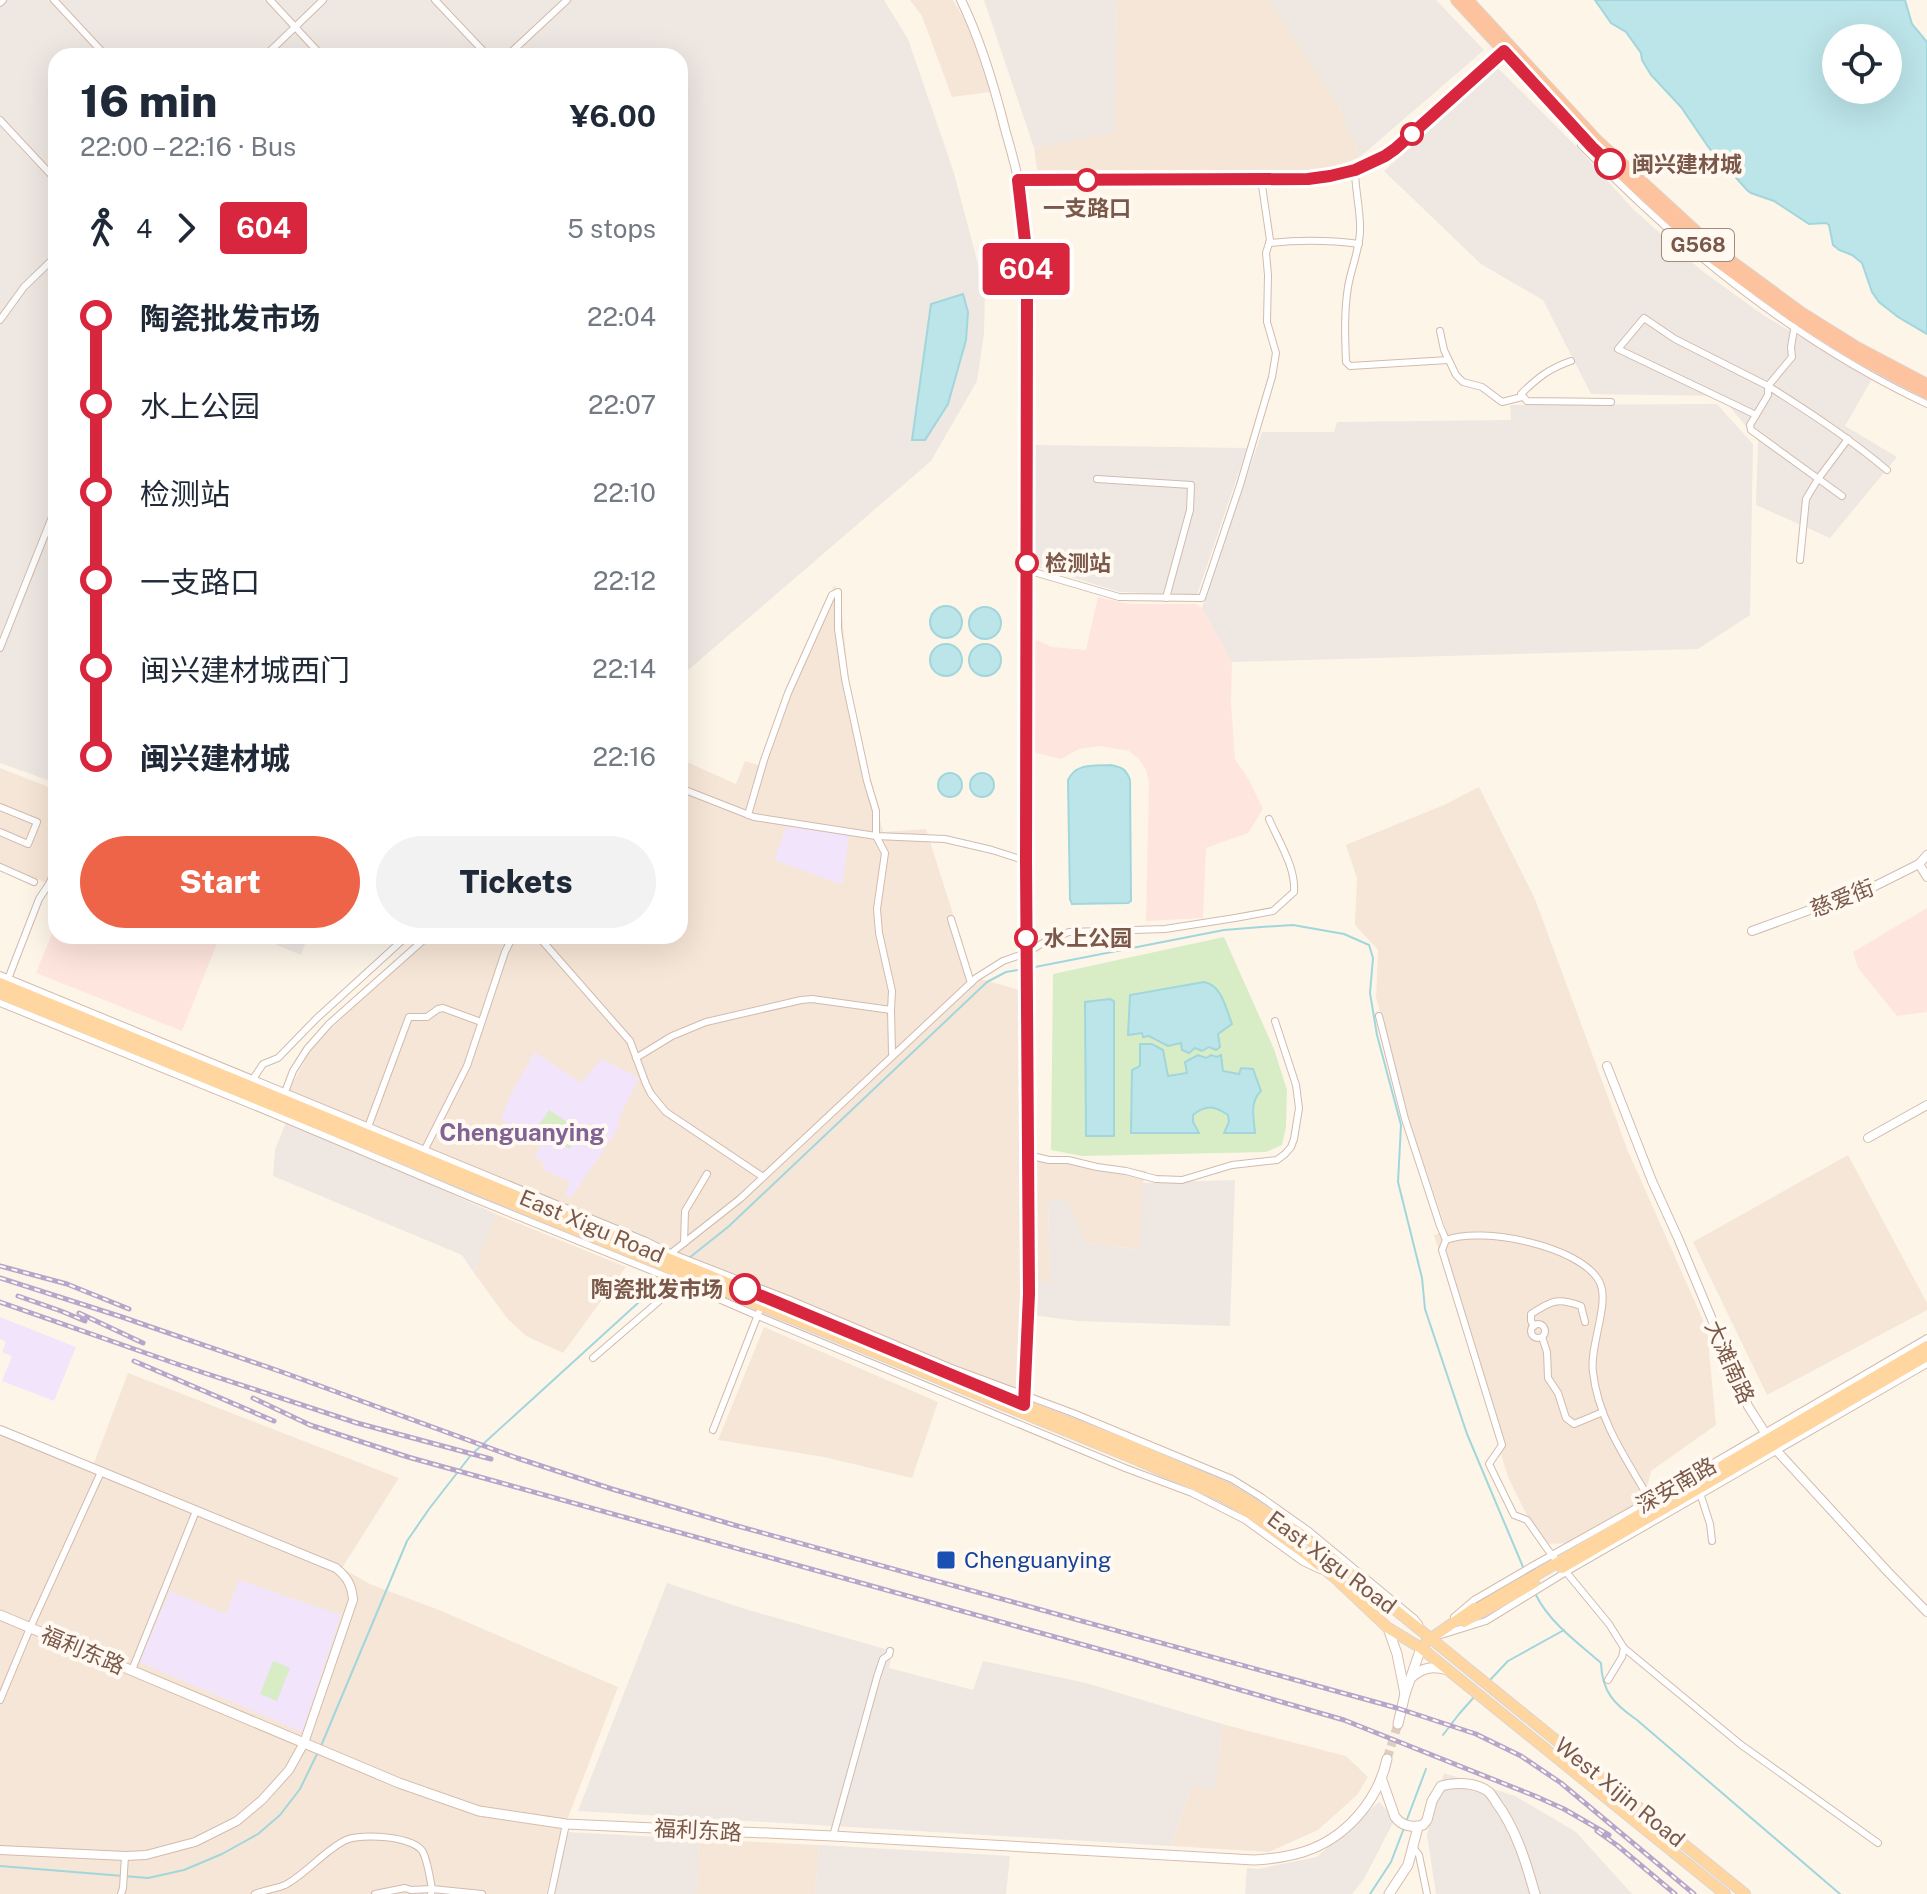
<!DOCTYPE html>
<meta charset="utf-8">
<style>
:root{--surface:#fff;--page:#f2f2f3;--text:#1f2937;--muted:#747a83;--accent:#ee6448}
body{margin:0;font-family:"Public Sans","Noto Sans SC",sans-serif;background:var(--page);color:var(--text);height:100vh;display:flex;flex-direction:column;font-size:30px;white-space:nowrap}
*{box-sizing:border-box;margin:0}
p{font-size:26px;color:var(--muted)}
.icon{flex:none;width:44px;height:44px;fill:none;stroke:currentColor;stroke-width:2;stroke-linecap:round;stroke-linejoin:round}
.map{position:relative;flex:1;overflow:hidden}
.panel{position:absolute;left:48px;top:48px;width:640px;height:896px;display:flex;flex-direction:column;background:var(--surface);border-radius:24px;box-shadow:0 8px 32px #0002}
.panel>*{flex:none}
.badge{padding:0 16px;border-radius:6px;font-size:28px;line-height:52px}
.fabs{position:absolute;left:1822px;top:24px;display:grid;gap:16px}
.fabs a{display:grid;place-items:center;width:80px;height:80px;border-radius:50%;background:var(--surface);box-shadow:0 8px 32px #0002;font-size:40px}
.map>.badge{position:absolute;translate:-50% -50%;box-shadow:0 0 0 4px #fff}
.legs{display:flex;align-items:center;gap:12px;height:88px;padding:0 32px;font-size:26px}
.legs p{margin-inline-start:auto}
.overview{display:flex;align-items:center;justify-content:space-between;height:136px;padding:0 32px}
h1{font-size:44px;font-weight:800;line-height:60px}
.primary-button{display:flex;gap:16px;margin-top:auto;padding:16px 32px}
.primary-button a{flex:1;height:92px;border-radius:48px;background:var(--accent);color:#fff;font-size:32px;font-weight:800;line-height:92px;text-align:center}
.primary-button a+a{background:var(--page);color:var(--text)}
ul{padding:0 32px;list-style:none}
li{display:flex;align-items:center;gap:28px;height:88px;font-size:30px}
li i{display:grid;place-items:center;width:12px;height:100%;margin:0 10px;background:currentColor}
li i::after{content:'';width:20px;height:20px;margin:-10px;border:6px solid;border-radius:50%;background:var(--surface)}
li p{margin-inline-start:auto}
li:first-child i{background:linear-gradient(#0000 50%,currentColor 0)}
li:last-child i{background:linear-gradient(currentColor 50%,#0000 0)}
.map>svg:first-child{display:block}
.residential{fill:#f6e6d7}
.commercial{fill:#fee5dd}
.industrial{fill:#efe7e2}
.education{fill:#f2e5fb}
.green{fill:#d8edc6}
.water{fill:#bce5e9;stroke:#a1d6dc;stroke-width:2;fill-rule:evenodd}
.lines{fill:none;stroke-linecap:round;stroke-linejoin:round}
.stream{stroke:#a1d6dc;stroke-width:2}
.secondary-tunnel{stroke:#ddcec1;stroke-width:9;stroke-dasharray:9 4.5;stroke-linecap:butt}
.minor-casing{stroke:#d2bbad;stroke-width:8}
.tertiary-casing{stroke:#d2bbad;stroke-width:10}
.secondary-casing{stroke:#d7bdad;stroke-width:11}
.primary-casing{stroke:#ddd4d0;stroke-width:12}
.trunk-casing{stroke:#ddd4d0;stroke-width:12}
.minor{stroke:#fff;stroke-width:6}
.tertiary{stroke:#fff;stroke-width:8}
.secondary{stroke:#fff;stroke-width:9}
.primary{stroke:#ffd69f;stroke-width:10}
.trunk{stroke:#fdc39e;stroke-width:10}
.rail-casing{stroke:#b7a5ca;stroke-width:5}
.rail{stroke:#fff9f1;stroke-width:2;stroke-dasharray:6;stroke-linecap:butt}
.minor-bridge-casing{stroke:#d2bbad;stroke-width:8;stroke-linecap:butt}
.minor-bridge{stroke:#fff;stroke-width:6}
.line-1-casing{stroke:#fff;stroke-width:18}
.line-1{stroke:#d7263d;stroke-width:12}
.stop-1-dot{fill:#fff;stroke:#d7263d;stroke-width:4}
.transit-dot{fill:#1a4fb4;stroke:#fff9f1;stroke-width:3}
.labels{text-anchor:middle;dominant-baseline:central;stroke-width:8;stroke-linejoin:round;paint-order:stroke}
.shield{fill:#fff9f1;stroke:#a3897c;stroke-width:2}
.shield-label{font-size:20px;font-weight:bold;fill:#7b594a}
.stop-label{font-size:22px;font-weight:bold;fill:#7b594a;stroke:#fff9f1;text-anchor:start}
.street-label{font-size:22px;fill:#7b594a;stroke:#fff9f1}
.transit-label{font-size:22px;fill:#164399;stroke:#fff9f1;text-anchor:start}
.neighbourhood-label{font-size:24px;font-weight:bold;fill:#826396;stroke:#fff9f1}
</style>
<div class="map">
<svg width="1927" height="1894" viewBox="0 0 1927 1894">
<rect width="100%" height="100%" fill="#fef5e9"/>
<g class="residential">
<polygon points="910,0 953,0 967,24 991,92 952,97 922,16"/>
<polygon points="1117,0 1269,0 1338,104 1360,157 1328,170 1037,170 1034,148 1114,132"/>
<polygon points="834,585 840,592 850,697 883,832 926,829 973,977 1023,991 1020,1392 709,1267 289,1090 313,1045 431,936 680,936 680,759 736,784 745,761 761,766"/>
<polygon points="0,768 56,790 56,869 49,884 0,864"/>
<polygon points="1479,787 1535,899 1628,1151 1707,1329 1716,1425 1651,1471 1643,1504 1573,1543 1541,1544 1508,1477 1434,1235 1447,1232 1407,1114 1376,997 1378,950 1355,925 1357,878 1346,845 1446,804"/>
<polygon points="1031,1155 1050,1158 1070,1159 1147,1171 1143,1183 1141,1249 1087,1244 1067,1200 1048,1200 1050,1283 1033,1283"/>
<polygon points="1848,1155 1927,1303 1927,1310 1767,1395 1693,1242"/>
<polygon points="496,1214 626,1267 563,1353 526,1336 507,1318 474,1273"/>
<polygon points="764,1327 938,1402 912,1478 824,1457 718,1440"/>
<polygon points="128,1373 399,1478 342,1568 370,1584 439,1610 618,1687 566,1823 546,1894 0,1894 0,1430 92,1468"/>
<polygon points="1222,1724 1346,1756 1368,1777 1357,1795 1318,1830 1269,1852 1171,1846 1191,1786 1215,1789"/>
<polygon points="699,1839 819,1845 815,1894 697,1894"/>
</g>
<g class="commercial">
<polygon points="1098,597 1129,604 1196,604 1202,608 1232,662 1231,703 1235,759 1249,780 1263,809 1248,833 1206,848 1203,918 1146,921 1149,783 1146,770 1139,759 1129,751 1099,746 1079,749 1061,759 1032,752 1030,637 1052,647 1086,650"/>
<polygon points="1927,908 1927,1012 1897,1016 1858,968 1853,952"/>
<polygon points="56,924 56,936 220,936 182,1031 36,973"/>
</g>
<g class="industrial">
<polygon points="0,0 884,0 908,39 954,173 985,291 984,334 977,381 931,461 680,677 680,56 56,56 56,783 0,763"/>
<polygon points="984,0 1117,0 1115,132 1034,148"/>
<polygon points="1269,0 1436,0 1484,50 1360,157 1338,104"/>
<polygon points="1498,68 1576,146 1633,209 1701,270 1763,315 1872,379 1845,426 1897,457 1830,538 1756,505 1758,441 1721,396 1591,394 1543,300 1481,264 1384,171"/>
<polygon points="1717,404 1753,444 1750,615 1698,649 1232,662 1202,608 1262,432 1334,432 1337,422 1511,420 1510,405"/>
<polygon points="1035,445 1247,448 1197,595 1120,592 1034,566"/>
<polygon points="256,936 308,936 301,955"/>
<polygon points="287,1120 496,1214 474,1273 462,1255 273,1176 275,1150"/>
<polygon points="1235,1180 1230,1326 1076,1321 1033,1315 1033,1283 1050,1282 1048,1199 1067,1199 1087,1244 1140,1249 1143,1183"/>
<polygon points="667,1583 745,1609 892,1651 889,1668 973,1690 983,1661 1086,1683 1222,1724 1215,1790 1191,1786 1171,1846 578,1811"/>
<polygon points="1444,1773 1515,1796 1576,1832 1632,1894 1436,1894 1427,1835"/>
<polygon points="1379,1802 1395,1819 1364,1879 1352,1894 1245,1894 1247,1868 1258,1869 1317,1857"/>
<polygon points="566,1832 699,1839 697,1894 554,1894"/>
<polygon points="819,1845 1010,1856 1006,1894 815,1894"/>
</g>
<g class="education">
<polygon points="786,827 849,834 842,885 774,860"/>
<polygon points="535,1052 581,1083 602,1059 639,1078 617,1122 621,1124 571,1198 565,1195 570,1182 542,1169 544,1164 535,1157 541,1144 501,1120 509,1098"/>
<polygon points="0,1317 76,1347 54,1401 2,1381 12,1356 2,1352 6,1342 0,1339"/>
<polygon points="239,1580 341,1615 302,1732 139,1662 170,1591 226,1614"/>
</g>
<g class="green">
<polygon points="1224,937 1274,1049 1287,1090 1286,1127 1282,1145 1266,1152 1082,1156 1051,1150 1053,974"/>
<polygon points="549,1110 581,1131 569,1149 537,1128"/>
<polygon points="273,1661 290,1668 277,1701 260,1694"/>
</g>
<g class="water">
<path d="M1595 0H1905L1912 24 1927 42V334L1898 317 1879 302 1872 292 1862 263 1852 255 1839 250 1833 245 1829 225 1826 223 1809 224 1774 201 1751 193 1747 190 1709 148 1681 107 1651 75 1642 60 1641 53 1626 32 1611 23ZM1836 38H1888V90H1836Z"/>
<polygon points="963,294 968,312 966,340 948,404 925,440 912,440 931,304"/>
<circle cx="946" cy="622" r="16"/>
<circle cx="985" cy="623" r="16"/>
<circle cx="985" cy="660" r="16"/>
<circle cx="946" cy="660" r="16"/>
<path d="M1110 765C1122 767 1126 769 1130 780L1131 901 1128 903 1072 904 1070 899 1068 780C1076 763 1093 766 1110 765Z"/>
<circle cx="982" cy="785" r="12"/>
<circle cx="950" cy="785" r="12"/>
<path d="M1204 982C1222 985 1226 1009 1232 1024L1218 1034 1220 1047 1216 1050 1209 1047 1202 1051 1195 1048 1189 1053 1182 1050 1181 1043 1168 1046 1149 1036 1143 1037 1142 1033 1128 1035 1130 995Z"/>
<polygon points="1110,999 1114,1001 1114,1136 1086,1136 1085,1002"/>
<path d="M1140 1044H1152L1163 1050 1168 1076 1187 1073 1185 1062 1198 1055 1206 1058 1211 1055 1217 1057 1221 1055 1223 1071 1239 1074 1241 1068 1253 1069 1261 1091C1249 1103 1254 1117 1255 1133H1224L1229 1122 1228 1115C1215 1106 1206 1104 1193 1115V1122L1199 1133H1131L1132 1070 1140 1066Z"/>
</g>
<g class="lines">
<g class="stream">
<polyline points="1030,968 1224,930 1261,927 1293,925 1344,934 1369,945 1373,958 1370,993 1377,1035 1401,1125 1398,1182 1422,1278 1425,1309 1467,1434 1523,1567"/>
<polyline points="689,1258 728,1227 987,982 1006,972 1024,969"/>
<path d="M1536 1595C1549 1622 1578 1643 1601 1663 1602 1692 1614 1704 1637 1720L1840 1894"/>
<polyline points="1490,1680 1508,1661 1564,1630"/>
<polyline points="1443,1735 1459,1714 1475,1696"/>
<polyline points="321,1746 407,1541 429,1509 471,1455 672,1272"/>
<polyline points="1406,1822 1426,1769"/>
<polyline points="0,1866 148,1878 184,1870 222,1854 258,1834 280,1815 300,1789 318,1752"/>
<polyline points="1370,1894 1391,1862 1404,1828"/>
</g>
<polyline class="secondary-tunnel" points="1387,1759 1398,1724"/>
<defs>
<g id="minor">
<polyline points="54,0 106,56"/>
<polyline points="270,0 322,56"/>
<polyline points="435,0 488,56"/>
<polyline points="0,3 3,0"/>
<polyline points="265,56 323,0"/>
<polyline points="507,56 567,0"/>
<polyline points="0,120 56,180"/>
<path d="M1581 145C1681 249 1796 342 1927 404"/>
<path d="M1355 170C1355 191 1361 211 1360 232 1359 251 1351 269 1348 287 1344 312 1345 337 1346 362L1350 366 1448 360"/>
<path d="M1269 243C1299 240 1329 240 1359 244"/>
<polygon points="1644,318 1675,339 1768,386 1768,395 1756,415 1618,349"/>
<polyline points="0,320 24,287 56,256"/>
<path d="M1795 324 1791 347 1792 357 1768 386C1809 412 1849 438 1887 470"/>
<polyline points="1440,331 1444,350 1456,375 1463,382 1482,387 1502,402 1522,397"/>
<path d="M1571 361C1550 368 1537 378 1521 394L1527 401 1611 402"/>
<polyline points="1756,415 1750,425 1751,430 1842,496"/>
<polyline points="1097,479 1191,485 1190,510 1166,598"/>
<polyline points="1800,560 1806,499 1818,479 1848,439"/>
<polyline points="1027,570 1119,597 1202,598 1240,485 1272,377 1276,353 1267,322 1268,275 1266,253 1270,240 1261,179"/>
<polyline points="0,648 56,507"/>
<polyline points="680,788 754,817 876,836 945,839 992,850 1026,861"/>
<polyline points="0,807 37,822 28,844 0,832"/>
<polyline points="0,867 34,882"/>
<polyline points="951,919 971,983"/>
<polyline points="538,936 630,1041 646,1084 651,1094 666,1112 763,1177"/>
<polyline points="0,975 646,1241 670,1253 788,1299 949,1367 1073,1413 1232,1479 1261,1497 1309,1531 1414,1618 1419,1624"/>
<polyline points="8,979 39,899 49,884 56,869"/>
<polyline points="0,1003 266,1111 470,1197 682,1283 758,1316 1125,1468 1192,1493 1245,1520 1303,1562 1320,1570"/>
<polyline points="891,1010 892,1053"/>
<polyline points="1379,1016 1405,1119 1440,1226 1446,1240"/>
<polyline points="636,1058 672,1036 706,1022 801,1000 812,999 891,1010 892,991 879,933 877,909 885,853 876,836 876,811 867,781 845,679 838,629 838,592 832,595 788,693 764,760 748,815"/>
<polyline points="251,1082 263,1064 278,1058 316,1019 407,936"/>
<polyline points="285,1092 293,1071 307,1049 329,1024 428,936"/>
<polyline points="368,1127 409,1017 427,1017 438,1009 443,1008 481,1022"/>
<polyline points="423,1153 467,1066 505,952 513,936"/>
<polyline points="1028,1155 1049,1160 1068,1160 1097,1167 1126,1171 1156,1179 1182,1180 1232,1165 1277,1160 1285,1154 1291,1147 1294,1139 1299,1108 1296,1085 1275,1021"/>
<polyline points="684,1243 685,1211 707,1174"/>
<path d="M670 1254 741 1198 976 978 1003 961 1026 953 1048 940 1069 932 1165 929 1235 918 1273 911 1294 892C1296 868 1279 842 1269 819"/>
<circle cx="1538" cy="1331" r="7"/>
<path d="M1534 1326 1531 1321V1314C1551 1301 1557 1297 1581 1306L1585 1322"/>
<polyline points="1542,1337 1547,1352 1548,1378 1558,1393 1566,1418 1574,1424 1603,1412"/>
<polyline points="593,1358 673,1289 685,1281"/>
<polyline points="713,1430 759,1312"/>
<polyline points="1700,1493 1710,1524 1712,1541"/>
<path d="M1650 1500C1626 1459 1598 1419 1593 1372 1589 1346 1611 1302 1599 1281 1580 1246 1482 1226 1446 1240L1442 1250 1502 1445 1489 1464 1514 1515 1527 1520 1548 1550 1609 1624 1624 1648 1740 1744 1878 1843"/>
<polyline points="1534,1565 1650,1500 1927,1338"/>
<polyline points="1454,1617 1474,1600"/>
<polyline points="1441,1635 1486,1621 1566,1572 1927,1364"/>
<polyline points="132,1670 196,1511"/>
<polyline points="1608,1680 1622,1657 1624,1648"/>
<polyline points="0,1700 30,1628 101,1472"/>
<polyline points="833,1836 877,1677 883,1659 889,1655 890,1651"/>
<polyline points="1412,1846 1419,1855 1427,1894"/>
<polyline points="121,1894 123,1888 125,1856"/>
<path d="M255 1894C264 1890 275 1889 285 1885 306 1874 326 1849 346 1840 361 1833 414 1836 423 1852 428 1863 430 1878 432 1889L431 1894"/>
<polyline points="375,1894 405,1888 411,1890 432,1889 482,1894"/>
<polyline points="551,1894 566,1824"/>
</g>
<g id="tertiary">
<path d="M961 0C981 41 994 85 1005 129 1011 151 1018 173 1021 195 1025 226 1026 257 1027 288L1026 861 1029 1294 1026 1396 1023 1409"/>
<polyline points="1018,180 1308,179 1330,176 1355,170 1385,156 1395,149 1508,48"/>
<polyline points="1919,864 1927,877"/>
<polyline points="1752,931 1873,887 1919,864 1927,855"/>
<polyline points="1607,1066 1652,1181 1678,1238 1748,1406 1776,1450 1888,1572 1927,1612"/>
<polyline points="1868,1138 1927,1105"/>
<path d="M0 1430 336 1568C347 1577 352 1585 353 1600L304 1743 289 1770 262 1800 237 1821 195 1842 146 1855 125 1856 0 1850"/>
</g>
<g id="secondary">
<path d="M0 1615 399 1783 479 1811 566 1824 833 1836 1254 1860C1271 1859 1287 1857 1303 1852 1345 1839 1378 1801 1387 1759"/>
<polyline points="1388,1628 1397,1654 1405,1694"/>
<path d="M1412 1677C1423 1667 1433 1666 1448 1670"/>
<polyline points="1398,1724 1405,1694 1421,1648"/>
<path d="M1382 1780 1395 1817C1402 1826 1412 1828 1423 1825L1427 1820 1432 1801 1441 1786C1455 1782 1476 1782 1489 1792 1489 1792 1496 1801 1496 1802 1516 1829 1526 1862 1535 1894"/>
<polyline points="1389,1894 1408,1865 1418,1827"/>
</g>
<g id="primary">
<polyline points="0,983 1024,1405 1131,1446 1227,1488 1306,1537 1745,1894"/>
<polyline points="0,994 1130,1457 1223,1497 1253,1515 1297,1547 1334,1577 1388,1628 1421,1648 1725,1894"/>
<polyline points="1562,1568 1927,1356"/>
<polyline points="1464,1622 1534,1583"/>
<polyline points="1426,1642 1477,1606 1538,1574 1927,1346"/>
</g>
<g id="trunk">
<polyline points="1456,0 1592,147 1712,258 1796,319 1852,354 1927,394"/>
<polyline points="1468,0 1598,141 1718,251 1801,312 1857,347 1927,384"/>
</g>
</defs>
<use href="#minor" class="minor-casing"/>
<use href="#tertiary" class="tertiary-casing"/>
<use href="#secondary" class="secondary-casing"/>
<use href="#primary" class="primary-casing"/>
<use href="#trunk" class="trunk-casing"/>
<use href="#minor" class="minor"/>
<use href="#tertiary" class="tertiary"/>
<use href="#secondary" class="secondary"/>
<use href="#primary" class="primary"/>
<use href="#trunk" class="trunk"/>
<defs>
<g id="rail">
<polyline points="0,1266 67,1284 129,1309"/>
<polyline points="0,1278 122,1317 282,1372 517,1458 612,1489 734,1525 1397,1708 1476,1734 1521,1756 1561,1783 1694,1894"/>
<polyline points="18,1296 61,1311 85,1321"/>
<polyline points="0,1302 177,1364 357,1423 491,1459"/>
<polyline points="79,1313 143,1343"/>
<polyline points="134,1361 274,1421"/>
<polyline points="253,1398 310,1425 408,1457 1120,1655 1344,1720 1535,1796 1564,1809 1609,1835"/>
<polyline points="1597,1831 1618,1846 1675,1894"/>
</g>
</defs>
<use href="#rail" class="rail-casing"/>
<use href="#rail" class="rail"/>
<defs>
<polyline id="minor-bridge" points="1474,1600 1534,1565"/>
</defs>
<use href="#minor-bridge" class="minor-bridge-casing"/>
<use href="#minor-bridge" class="minor-bridge"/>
</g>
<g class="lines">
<defs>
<polyline id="line-1" points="745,1289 1024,1405 1029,1294 1026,861 1027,288 1026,250 1018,180 1308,179 1330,176 1355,170 1385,156 1395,149 1504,51 1592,147 1610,164"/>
</defs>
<use href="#line-1" class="line-1-casing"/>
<use href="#line-1" class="line-1"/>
</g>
<g class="stop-1-dot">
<circle cx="1412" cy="134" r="10"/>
<circle cx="1610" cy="164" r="14"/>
<circle cx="1087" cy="180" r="10"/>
<circle cx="1027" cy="563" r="10"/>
<circle cx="1026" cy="938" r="10"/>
<circle cx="745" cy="1289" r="14"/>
</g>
<rect class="transit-dot" x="936" y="1550" width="20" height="20" rx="4"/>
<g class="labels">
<rect class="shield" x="1662" y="229" width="72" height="32" rx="6"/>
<g class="shield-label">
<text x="1698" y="245">G568</text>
</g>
<g class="stop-label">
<text x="1632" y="164">闽兴建材城</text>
<text x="1087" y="208" text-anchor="middle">一支路口</text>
<text x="1045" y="563">检测站</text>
<text x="1044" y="938">水上公园</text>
<text x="723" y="1289" text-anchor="end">陶瓷批发市场</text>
</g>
<g class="street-label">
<text transform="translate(1842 898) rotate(-21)">慈爱街</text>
<text transform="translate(592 1226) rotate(23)">East Xigu Road</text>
<text transform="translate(1730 1362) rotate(66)">大滩南路</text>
<text transform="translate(1676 1485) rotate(-30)">深安南路</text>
<text transform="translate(1332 1562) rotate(37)">East Xigu Road</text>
<text transform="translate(83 1650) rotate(23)">福利东路</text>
<text transform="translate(1620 1792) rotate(39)">West Xijin Road</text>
<text transform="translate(698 1830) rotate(3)">福利东路</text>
</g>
<g class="transit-label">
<text x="964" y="1560">Chenguanying</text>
</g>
<g class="neighbourhood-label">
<text x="522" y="1132">Chenguanying</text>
</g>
</g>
</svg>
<div class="fabs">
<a><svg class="icon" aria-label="locate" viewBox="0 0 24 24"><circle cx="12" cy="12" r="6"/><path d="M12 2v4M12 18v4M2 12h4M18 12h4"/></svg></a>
</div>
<b class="badge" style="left:1026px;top:269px;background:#d7263d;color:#fff">604</b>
<section class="panel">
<div class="overview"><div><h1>16 min</h1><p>22:00 – 22:16 · Bus</p></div><b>¥6.00</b></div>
<div class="legs"><svg class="icon" aria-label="walk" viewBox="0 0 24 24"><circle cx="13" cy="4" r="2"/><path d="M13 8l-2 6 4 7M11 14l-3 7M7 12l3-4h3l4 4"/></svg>4<svg class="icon" aria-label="forward" viewBox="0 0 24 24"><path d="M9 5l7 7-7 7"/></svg><b class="badge" style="background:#d7263d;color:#fff">604</b><p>5 stops</p></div>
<ul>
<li><i style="color:#d7263d"></i><b>陶瓷批发市场</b><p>22:04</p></li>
<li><i style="color:#d7263d"></i><span>水上公园</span><p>22:07</p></li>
<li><i style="color:#d7263d"></i><span>检测站</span><p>22:10</p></li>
<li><i style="color:#d7263d"></i><span>一支路口</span><p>22:12</p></li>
<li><i style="color:#d7263d"></i><span>闽兴建材城西门</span><p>22:14</p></li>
<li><i style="color:#d7263d"></i><b>闽兴建材城</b><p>22:16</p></li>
</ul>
<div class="primary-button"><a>Start</a><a>Tickets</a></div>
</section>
</div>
